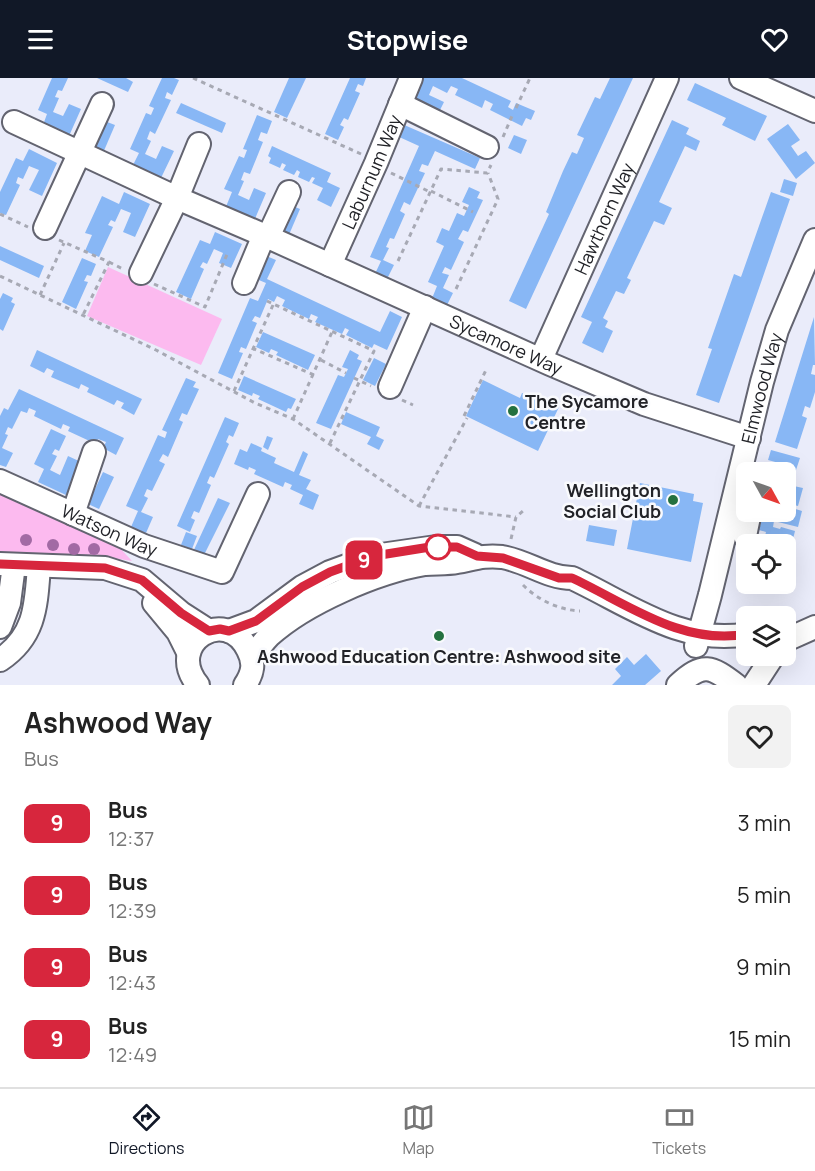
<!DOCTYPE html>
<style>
:root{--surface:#fff;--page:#f2f2f2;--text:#222;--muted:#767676;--line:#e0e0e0;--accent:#111827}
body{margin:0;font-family:Manrope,sans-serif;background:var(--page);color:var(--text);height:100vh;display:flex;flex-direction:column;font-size:22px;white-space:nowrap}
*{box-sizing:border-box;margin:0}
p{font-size:20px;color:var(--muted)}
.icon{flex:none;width:33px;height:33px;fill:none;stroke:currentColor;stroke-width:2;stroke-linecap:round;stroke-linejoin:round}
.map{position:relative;height:607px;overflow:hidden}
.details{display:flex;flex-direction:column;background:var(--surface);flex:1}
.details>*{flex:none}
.badge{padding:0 12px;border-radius:9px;font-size:21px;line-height:39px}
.needle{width:39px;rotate:130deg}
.fabs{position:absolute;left:736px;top:384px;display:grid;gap:12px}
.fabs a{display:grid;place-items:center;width:60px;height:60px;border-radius:9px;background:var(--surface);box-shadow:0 6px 24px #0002;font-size:30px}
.map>.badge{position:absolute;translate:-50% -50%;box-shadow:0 0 0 3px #fff}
.round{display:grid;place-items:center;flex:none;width:63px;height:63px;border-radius:9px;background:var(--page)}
.overview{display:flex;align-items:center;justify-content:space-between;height:102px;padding:0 24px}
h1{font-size:28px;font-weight:700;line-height:45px}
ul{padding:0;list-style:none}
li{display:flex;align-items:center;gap:18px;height:72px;padding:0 24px}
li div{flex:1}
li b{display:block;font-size:22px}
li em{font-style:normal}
li .badge{min-width:66px;font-weight:700;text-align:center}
header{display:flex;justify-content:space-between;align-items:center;height:78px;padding:0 24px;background:var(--accent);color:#fff;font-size:27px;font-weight:700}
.menu{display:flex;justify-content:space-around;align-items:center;height:84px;border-top:2px solid var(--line);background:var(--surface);font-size:16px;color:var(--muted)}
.menu a{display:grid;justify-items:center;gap:3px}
.menu .on{color:var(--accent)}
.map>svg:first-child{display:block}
.green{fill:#fcbaef}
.building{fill:#88b7f5}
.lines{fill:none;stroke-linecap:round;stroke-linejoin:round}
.minor-casing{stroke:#636470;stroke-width:26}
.path{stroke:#a7a9b4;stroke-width:3;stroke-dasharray:4.5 4.5;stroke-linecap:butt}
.minor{stroke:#fff;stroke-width:22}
.tree{fill:#a26aa4}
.line-casing{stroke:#fff;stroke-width:14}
.line{stroke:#d7263d;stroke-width:9}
.poi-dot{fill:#247140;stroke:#f9fafd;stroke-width:2}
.stop-dot{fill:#fff;stroke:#d7263d;stroke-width:3}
.labels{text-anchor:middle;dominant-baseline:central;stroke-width:5;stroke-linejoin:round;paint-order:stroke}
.street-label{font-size:18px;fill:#222328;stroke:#f9fafd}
.poi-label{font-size:18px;font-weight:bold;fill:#222328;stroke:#f9fafd;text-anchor:start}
</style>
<header><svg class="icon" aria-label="menu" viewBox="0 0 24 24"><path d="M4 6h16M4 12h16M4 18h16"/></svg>Stopwise<svg class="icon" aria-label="heart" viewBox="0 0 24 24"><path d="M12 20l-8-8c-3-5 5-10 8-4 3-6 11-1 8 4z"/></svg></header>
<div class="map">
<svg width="815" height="607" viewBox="0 0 815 607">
<rect width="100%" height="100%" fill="#eaecfa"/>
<g class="green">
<polygon points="108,189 222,241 201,287 87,238"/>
<polygon points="0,411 117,467 132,483 106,479 0,475"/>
</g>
<g class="building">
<polygon points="52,0 68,0 62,13 58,12 55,19 59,20 53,34 63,38 69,26 81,31 69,58 43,47 47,36 38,32"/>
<polygon points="97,0 126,0 133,4 128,14"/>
<polygon points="162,0 174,0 179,2 172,17 167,14 165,20 171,22 155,56 150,53 147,61 151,63 145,76 156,81 162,68 174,73 161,100 133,87 139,75 130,71 146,35 151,37 154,30 149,28"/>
<polygon points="289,0 306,0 287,40 274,34"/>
<polygon points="350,0 366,0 363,8 358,6 355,13 360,15 348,42 344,40 340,47 344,49 338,62 325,56"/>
<polygon points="421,0 462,0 511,23 508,29 513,32 516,25 535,33 531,42 526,40 522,48 490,32 493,26 485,22 482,30 455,17 458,11 451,8 447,15 433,8 429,17 444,24 438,36 410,23"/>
<polygon points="610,0 633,0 526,231 509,223 549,136 546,134 563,93 572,74 577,76 584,60 577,57 595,19 600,21"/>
<polygon points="695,5 767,38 755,63 722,47 726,40 687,22"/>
<polygon points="181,25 226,45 222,55 176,35"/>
<polygon points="257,37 272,43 267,56 261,54 258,62 263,64 250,96 244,94 241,102 244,103 238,117 249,122 254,110 266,115 254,143 225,131 232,114 224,111 239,78 244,80 247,72 243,71"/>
<polygon points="102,42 115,47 103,75 90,70"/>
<polygon points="672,42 689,50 686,56 700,63 696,73 685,68 659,124 672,130 664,147 654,143 627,200 631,202 624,216 616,213 603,240 608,243 605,249 613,253 603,275 582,265 592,244 581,239"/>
<polygon points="402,46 480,80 475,91 435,73 428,88 422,86 419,93 425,95 410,127 404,124 400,133 405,136 394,161 390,160 386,169 389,170 383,182 394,187 386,203 374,198 381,183 370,179 419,68 397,58"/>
<polygon points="788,46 800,62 791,68 798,78 806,73 815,85 796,101 767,61"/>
<polygon points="514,57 527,62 521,76 508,70"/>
<polygon points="272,68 331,95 327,104 340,110 331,129 317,122 323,110 312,105 315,100 312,99 309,104 298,99 300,94 297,92 294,97 283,92 286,87 282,85 280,90 269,85 271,80 268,78"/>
<polygon points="29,71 57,85 42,118 29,112 39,92 29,88 23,101 18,99 16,105 20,107 6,137 0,135 0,114 16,80 23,83"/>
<polygon points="784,101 797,105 793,118 780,114"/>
<polygon points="469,109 480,114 477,120 483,122 468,154 463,152 458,161 464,164 451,192 445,189 442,195 449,197 443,210 453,215 446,229 431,223 437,208 428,204 444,168 436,164 442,150 449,153 457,135 464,138 469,127 462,124"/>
<polygon points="124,114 150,126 135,159 123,154 131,135 121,131 115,144 111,142 108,147 113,149 99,179 85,173 92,157 85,155 102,118 119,126"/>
<polygon points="771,114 790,121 719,325 696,317 712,271 708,270 734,196 741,199"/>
<polygon points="288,126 300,131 288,159 275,153"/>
<polygon points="215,154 242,166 231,190 219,185 223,175 214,171 207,186 203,184 200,189 204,191 191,221 176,214 200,162 210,166"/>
<polygon points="0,168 44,188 39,200 0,182"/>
<polygon points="264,177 276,182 267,201 380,254 390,233 402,239 387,272 374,266 372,270 346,257 349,252 345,250 342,256 315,244 318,239 311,236 309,241 282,228 285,222 277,218 274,224 268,221 260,240 255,238 252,243 257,245 246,271 241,269 239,274 243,275 232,301 218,295 250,220 258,223 266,205 254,200"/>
<polygon points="82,180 96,186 91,198 87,197 84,203 88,204 76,231 62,224"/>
<polygon points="3,215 13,220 11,224 15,226 3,253 0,251 0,221"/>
<polygon points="814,239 815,287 813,287 811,296 815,297 815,314 810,330 805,328 802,338 807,340 797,371 775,364"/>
<polygon points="263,254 315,277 308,292 276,277 278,274 271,271 269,275 256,269"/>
<polygon points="37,272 142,321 134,337 121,330 124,325 117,322 114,327 87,314 89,310 81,306 79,311 51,299 54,293 47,290 44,295 30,288"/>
<polygon points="350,272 359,277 357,281 362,283 331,351 316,345 338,297 344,299 348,291 342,289"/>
<polygon points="374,280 386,286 375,308 363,302"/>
<polygon points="244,298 296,321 291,331 288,330 286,334 258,321 260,318 253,315 252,318 238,312"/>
<polygon points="186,300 196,304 193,309 199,311 187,337 182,335 179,342 183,344 168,379 163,376 159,383 165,386 152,413 147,411 144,418 148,420 141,434 153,439 146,455 131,449 138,433 126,428 158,357 165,360 167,354 162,352"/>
<polygon points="483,302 520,320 522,315 559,329 538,373 466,338"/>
<polygon points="19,311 124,360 116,377 103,370 106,364 98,361 96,366 68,353 70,349 63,346 61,351 34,338 36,333 29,330 27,335 21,333 12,351 8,349 5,356 8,357 2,370 13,375 6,389 0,387 0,338 4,330 8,332"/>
<polygon points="346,334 380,349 376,358 384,362 379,372 367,366 371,359 341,346"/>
<polygon points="225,339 239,345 233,359 229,357 226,364 229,366 214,400 210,398 207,405 211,407 199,435 194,433 191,440 195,442 190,454 177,448"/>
<polygon points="51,351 66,358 59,373 55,371 52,376 57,378 50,392 60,397 68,378 81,384 66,417 38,404 44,391 34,386"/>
<polygon points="267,358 273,360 268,372 263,369"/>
<polygon points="251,365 262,370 261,373 276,380 274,385 294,394 303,373 308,376 299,397 311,402 306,411 319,417 313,432 299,426 303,417 290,411 292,407 285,404 283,409 254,396 256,392 249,389 248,392 234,386 240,371 247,374"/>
<polygon points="771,372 800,380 793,401 786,399 786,394 776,394 779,385 768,382"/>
<polygon points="103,394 114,399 99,431 88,426"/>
<polygon points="640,405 694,416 693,423 703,425 691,484 627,471"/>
<polygon points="789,407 803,410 798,428 786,425 786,409 788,409"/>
<polygon points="218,420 230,425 203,479 193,474"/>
<polygon points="789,429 802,433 798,449 774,443 773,449 780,451 781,449 795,453 791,469 764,462 766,454 759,452 762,441 767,442 769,434 786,434 786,431 788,431"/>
<polygon points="589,447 617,452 614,468 586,463"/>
<polygon points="186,454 197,458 192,471 181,467"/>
<polygon points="739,471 747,471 747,486 738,486"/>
<polygon points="646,576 661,593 645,607 612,607 621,598 615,591 627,579 634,587"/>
</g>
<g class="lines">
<defs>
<g id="minor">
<polyline points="741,0 815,33"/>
<polyline points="400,26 487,69"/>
<path id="s1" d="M14 44 177 120 268 159 550 286 644 326 749 360"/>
<polyline points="45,150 102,26"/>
<polyline points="268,159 289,114"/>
<path id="s2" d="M330 187 376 85 411 0"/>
<polyline points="141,195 177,120 199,66"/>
<polyline points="244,205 264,157"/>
<path id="s3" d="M541 281 667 0"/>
<polyline points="390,309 425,229"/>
<path id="s4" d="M0 403 144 468 222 494 258 416"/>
<polyline points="73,436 94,374"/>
<polyline points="745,458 750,434"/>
<polyline points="0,486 105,490 142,502 181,535 209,553"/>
<polyline points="154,525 178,554 188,574"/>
<polyline points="0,549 9,525 14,487"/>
<polyline points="229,553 256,543 302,509 330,494 374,478 436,469 457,469 475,477"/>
<polyline points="786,562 815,549"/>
<path id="s5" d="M696 568 710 517 762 304 777 252 815 162"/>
<path d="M252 580C257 573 262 565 269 558 305 525 377 494 425 486 436 485 447 486 457 484 474 481 484 477 502 479 527 483 547 500 572 500 628 526 682 568 747 556"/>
<path d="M0 582C36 558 36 527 39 488"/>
<path d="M198 607C164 566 226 526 248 572 255 585 253 595 245 607"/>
<path d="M678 607C703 584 711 588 736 607"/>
<polyline points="754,607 773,578"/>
</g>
</defs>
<use href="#minor" class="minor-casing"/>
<g class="path">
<polyline points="193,0 361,76"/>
<polyline points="516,30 530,0"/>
<polyline points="503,59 512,38"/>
<polyline points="391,95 430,114"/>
<polyline points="431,113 473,134"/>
<polyline points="0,136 28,149"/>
<polyline points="59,162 109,184 83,237"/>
<polyline points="398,183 441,91 487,95 491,87"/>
<polyline points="109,184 123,191"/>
<polyline points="0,198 156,272 255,325 293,341 419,428 516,439"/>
<polyline points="154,206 205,229 228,174"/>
<polyline points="456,211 498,121 488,95"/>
<polyline points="40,217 64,165"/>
<polyline points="267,223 374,273 330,365"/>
<polyline points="252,270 314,297"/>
<polyline points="321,282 346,295"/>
<polyline points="354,300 371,308"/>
<polyline points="234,313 273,227"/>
<polyline points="402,322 413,327"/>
<polyline points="464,338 486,292"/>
<polyline points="293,341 332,254"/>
<polyline points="419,428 467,340"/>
<polyline points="511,461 516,439 523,433"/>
<path d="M523 507C538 522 559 532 580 533"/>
</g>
<use href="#minor" class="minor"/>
</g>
<g class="tree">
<circle cx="26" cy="462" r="6"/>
<circle cx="53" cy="467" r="6"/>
<circle cx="74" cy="471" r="6"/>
<circle cx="94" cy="471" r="6"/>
</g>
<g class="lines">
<defs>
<path id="line" d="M0 486 105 490 142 502 181 535 209 553 220 551 229 553 256 543 302 509 330 494 374 478 430 469H457L477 478 503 480 559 500H572C628 526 682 568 747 556"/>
</defs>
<use href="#line" class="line-casing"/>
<use href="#line" class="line"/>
</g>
<g class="poi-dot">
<circle cx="513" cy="333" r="6"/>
<circle cx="673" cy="422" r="6"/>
<circle cx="439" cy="558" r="6"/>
</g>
<circle class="stop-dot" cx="438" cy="469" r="12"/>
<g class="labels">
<g class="street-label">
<text stroke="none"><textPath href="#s2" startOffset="102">Laburnum Way</textPath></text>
<text stroke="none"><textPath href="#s3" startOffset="154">Hawthorn Way</textPath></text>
<text stroke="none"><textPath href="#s1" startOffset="540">Sycamore Way</textPath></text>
<text stroke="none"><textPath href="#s5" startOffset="266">Elmwood Way</textPath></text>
<text stroke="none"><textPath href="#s4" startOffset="120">Watson Way</textPath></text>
</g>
<g class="poi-label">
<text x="525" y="323">The Sycamore<tspan x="525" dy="21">Centre</tspan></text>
<text x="661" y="412" text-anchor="end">Wellington<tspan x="661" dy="21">Social Club</tspan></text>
<text x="439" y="578" text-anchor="middle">Ashwood Education Centre: Ashwood site</text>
</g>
</g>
</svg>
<div class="fabs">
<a><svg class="needle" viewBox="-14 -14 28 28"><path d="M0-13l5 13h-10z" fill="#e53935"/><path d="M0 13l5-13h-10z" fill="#767676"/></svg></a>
<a><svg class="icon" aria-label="locate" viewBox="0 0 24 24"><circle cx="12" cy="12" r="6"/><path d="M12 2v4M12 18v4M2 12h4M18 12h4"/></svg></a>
<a><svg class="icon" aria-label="layers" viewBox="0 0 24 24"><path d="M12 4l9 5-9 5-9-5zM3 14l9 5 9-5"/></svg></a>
</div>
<b class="badge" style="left:364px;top:482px;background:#d7263d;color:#fff">9</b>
</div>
<section class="details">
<div class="overview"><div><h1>Ashwood Way</h1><p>Bus</p></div><a class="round"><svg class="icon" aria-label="heart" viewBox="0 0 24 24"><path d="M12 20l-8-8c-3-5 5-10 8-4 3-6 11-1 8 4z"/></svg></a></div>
<ul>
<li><span class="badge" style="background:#d7263d;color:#fff">9</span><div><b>Bus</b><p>12:37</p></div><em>3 min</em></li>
<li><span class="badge" style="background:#d7263d;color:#fff">9</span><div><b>Bus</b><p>12:39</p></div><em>5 min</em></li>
<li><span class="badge" style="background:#d7263d;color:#fff">9</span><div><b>Bus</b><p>12:43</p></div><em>9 min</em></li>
<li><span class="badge" style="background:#d7263d;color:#fff">9</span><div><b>Bus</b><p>12:49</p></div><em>15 min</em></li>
</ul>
</section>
<nav class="menu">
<a class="on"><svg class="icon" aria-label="directions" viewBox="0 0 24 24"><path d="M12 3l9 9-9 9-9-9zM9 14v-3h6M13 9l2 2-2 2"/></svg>Directions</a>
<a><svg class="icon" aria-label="map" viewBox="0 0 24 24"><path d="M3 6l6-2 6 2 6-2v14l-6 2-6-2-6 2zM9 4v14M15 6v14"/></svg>Map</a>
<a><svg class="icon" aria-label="tickets" viewBox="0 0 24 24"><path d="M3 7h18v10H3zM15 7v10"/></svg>Tickets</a>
</nav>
